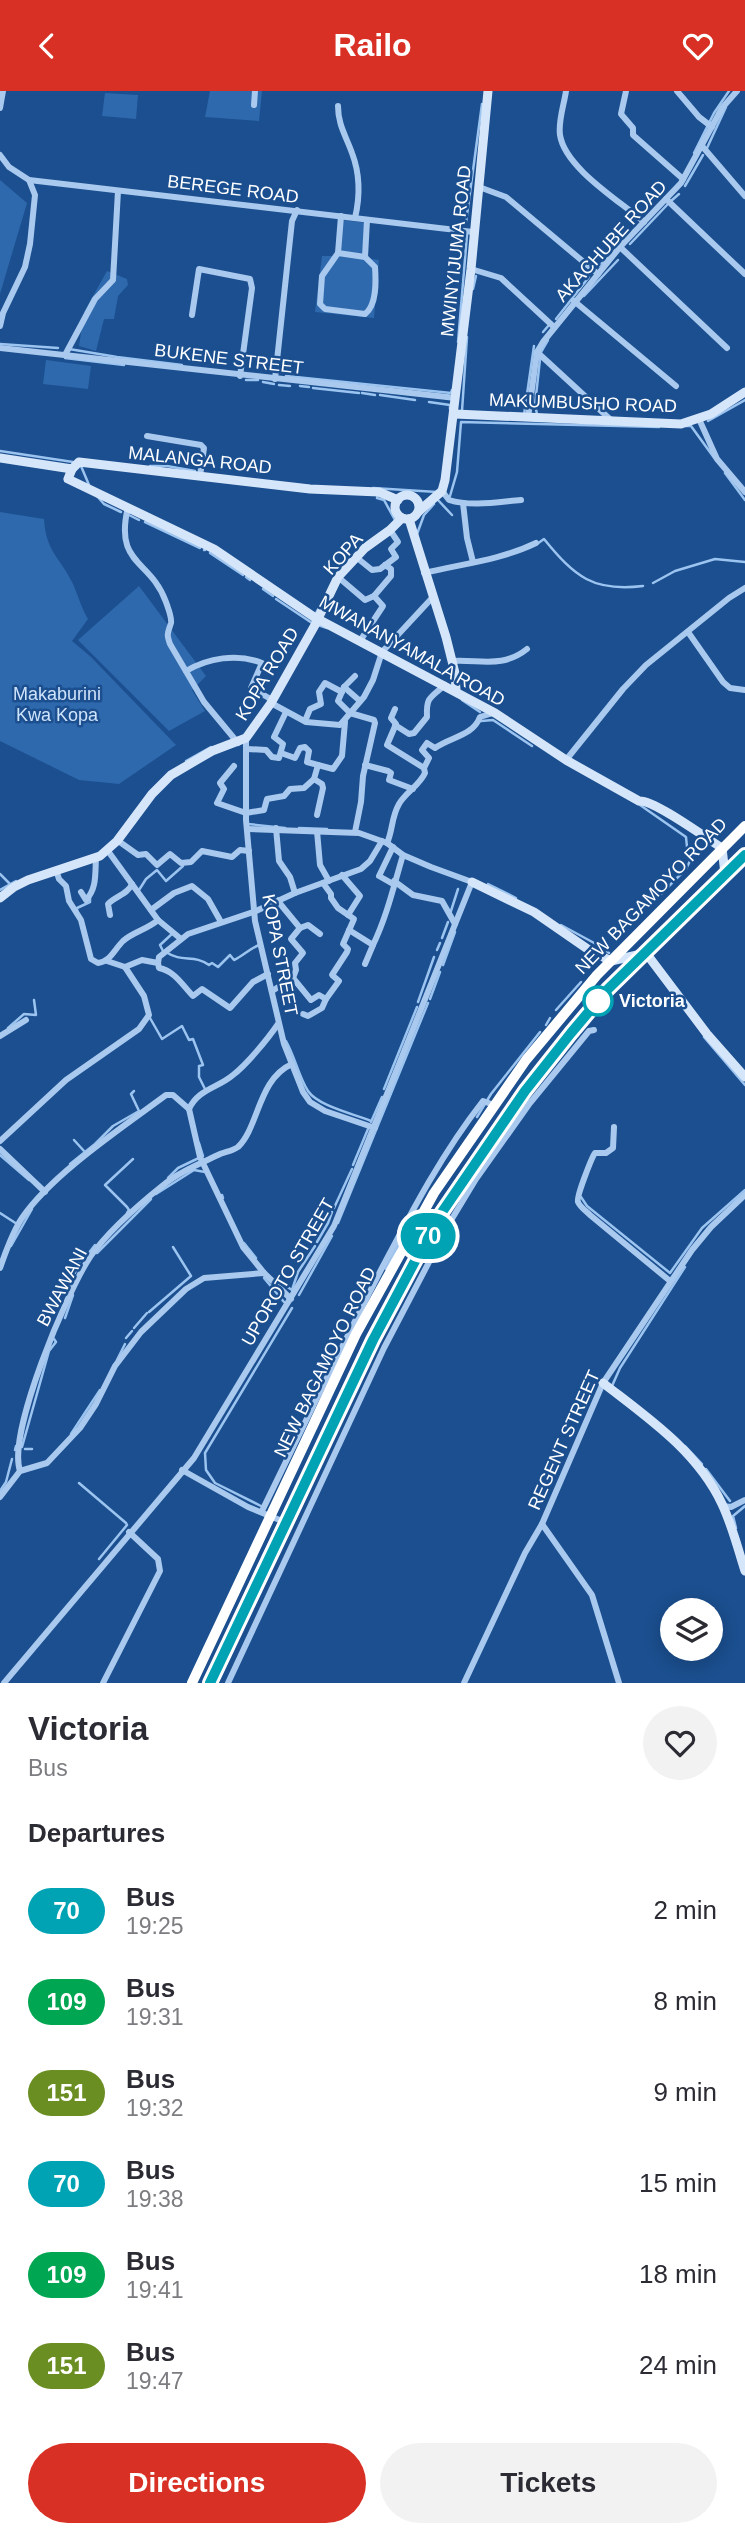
<!DOCTYPE html>
<style>
:root{--surface:#fff;--page:#f2f2f3;--text:#2b2b33;--muted:#7c7c81;--accent:#d93025}
body{margin:0;font-family:Arial,sans-serif;background:var(--page);color:var(--text);height:100vh;display:flex;flex-direction:column;font-size:26px;white-space:nowrap}
*{box-sizing:border-box;margin:0}
p{font-size:23px;color:var(--muted)}
.icon{flex:none;width:38px;height:38px;fill:none;stroke:currentColor;stroke-width:2;stroke-linecap:round;stroke-linejoin:round}
.map{position:relative;height:1592px;overflow:hidden}
.panel{display:flex;flex-direction:column;background:var(--surface);flex:1}
.panel>*{flex:none}
.badge{padding:0 14px;border-radius:23px;font-size:24px;line-height:46px}
.fabs{position:absolute;left:660px;top:1507px;display:grid;gap:14px}
.fabs a{display:grid;place-items:center;width:63px;height:63px;border-radius:50%;background:var(--surface);box-shadow:0 4px 18px #0003;font-size:35px}
.map>.badge{position:absolute;translate:-50% -50%;box-shadow:0 0 0 4px #fff}
h2{padding:0 28px;font-size:26px;line-height:63px}
.round{display:grid;place-items:center;flex:none;width:74px;height:74px;border-radius:37px;background:var(--page)}
.summary{display:flex;align-items:center;justify-content:space-between;height:119px;padding:0 28px}
h1{font-size:33px;font-weight:700;line-height:52px}
.primary-button{display:flex;gap:14px;margin-top:auto;padding:14px 28px}
.primary-button a{flex:1;height:80px;border-radius:42px;background:var(--accent);color:#fff;font-size:28px;font-weight:700;line-height:80px;text-align:center}
.primary-button a+a{background:var(--page);color:var(--text)}
ul{padding:0;list-style:none}
li{display:flex;align-items:center;gap:21px;height:91px;padding:0 28px}
li div{flex:1}
li b{display:block;font-size:26px}
li em{font-style:normal}
li .badge{min-width:77px;font-weight:700;text-align:center}
header{display:flex;justify-content:space-between;align-items:center;height:91px;padding:0 28px;background:var(--accent);color:#fff;font-size:32px;font-weight:700}
.map>svg:first-child{display:block}
.green{fill:#2e69ad}
.lines{fill:none;stroke-linecap:round;stroke-linejoin:round}
.stream{stroke:#9cc4f0;stroke-width:2.5}
.street{stroke:#a9c9ee;stroke-width:6}
.secondary{stroke:#d6e6fa;stroke-width:9}
.highway{stroke:#fff;stroke-width:10}
.line-casing{stroke:#fff;stroke-width:16}
.line{stroke:#00a3b4;stroke-width:10}
.stop-dot{fill:#fff;stroke:#00a3b4;stroke-width:3.5}
.labels{text-anchor:middle;dominant-baseline:central;stroke-width:5;stroke-linejoin:round;paint-order:stroke}
.street-label{font-size:18px;fill:#fff;stroke:#1b4f8f}
.park-label{font-size:18px;fill:#cfe3fa;stroke:#1b4f8f}
.stop-label{font-size:18px;font-weight:bold;fill:#fff;stroke:#1b4f8f;text-anchor:start}
</style>
<header><svg class="icon" aria-label="back" viewBox="0 0 24 24"><path d="M15 5l-7 7 7 7"/></svg>Railo<svg class="icon" aria-label="heart" viewBox="0 0 24 24"><path d="M12 20l-8-8c-3-5 5-10 8-4 3-6 11-1 8 4z"/></svg></header>
<div class="map">
<svg width="745" height="1592" viewBox="0 0 745 1592">
<rect width="100%" height="100%" fill="#1b4f8f"/>
<g class="green">
<polygon points="210,0 262,0 259,30 205,26"/>
<polygon points="105,2 138,4 136,28 102,25"/>
<polygon points="0,89 27,112 0,203"/>
<polygon points="342,129 368,132 365,167 379,169 374,227 315,221 322,165 338,165"/>
<polygon points="107,180 127,188 128,194 118,205 114,228 104,228 96,260 79,255 84,221"/>
<polygon points="46,269 91,275 88,298 43,293"/>
<path d="M0 421 44 428C46 461 60 466 73 493 78 504 81 516 88 528L72 550 91 566 176 654 119 693 79 689 0 650Z"/>
<polygon points="139,495 206,585 192,599 205,620 169,640 78,549"/>
</g>
<g class="lines">
<g class="stream">
<polyline points="707,57 726,16"/>
<polyline points="694,62 714,22 729,0"/>
<polyline points="685,95 703,64"/>
<polyline points="671,110 679,103"/>
<polyline points="466,131 482,13"/>
<polyline points="630,153 667,114"/>
<polyline points="599,175 608,167"/>
<polyline points="473,198 476,185"/>
<polyline points="584,205 618,169"/>
<polyline points="556,228 589,186"/>
<polyline points="543,241 549,234"/>
<polyline points="458,251 467,144"/>
<polyline points="0,253 58,257"/>
<polyline points="69,258 117,266 182,274"/>
<polyline points="541,261 548,249"/>
<polyline points="65,267 124,274"/>
<polyline points="286,285 451,302 452,299"/>
<polyline points="246,289 258,289"/>
<polyline points="263,291 274,293"/>
<polyline points="279,294 290,295"/>
<polyline points="300,295 309,296"/>
<polyline points="313,297 359,302"/>
<polyline points="362,302 375,304"/>
<polyline points="380,304 415,309"/>
<polyline points="429,311 450,314 450,318"/>
<polyline points="462,320 467,246"/>
<polyline points="537,323 535,314 540,268"/>
<polyline points="524,324 534,255"/>
<polyline points="708,330 745,309"/>
<polyline points="686,335 691,335 715,368"/>
<polyline points="0,360 73,371"/>
<polyline points="81,375 89,394"/>
<polyline points="150,375 167,375 195,380"/>
<polyline points="725,382 745,409"/>
<polyline points="373,397 437,401"/>
<polyline points="378,403 377,407 384,409 395,429"/>
<polyline points="97,405 104,413 121,421"/>
<polyline points="450,405 457,381 461,331 659,336"/>
<polyline points="437,408 452,424"/>
<polyline points="129,424 139,429"/>
<polyline points="145,431 200,457"/>
<polyline points="417,443 424,424 434,413"/>
<path d="M537 453 544 448C575 486 593 501 643 495"/>
<polyline points="204,459 205,459"/>
<polyline points="210,462 243,484"/>
<polyline points="246,486 250,489"/>
<polyline points="653,492 675,480 715,468 745,471"/>
<polyline points="263,498 273,505"/>
<polyline points="276,508 312,532 327,537"/>
<polyline points="315,524 322,511"/>
<polyline points="462,609 480,621"/>
<polyline points="481,630 493,629 532,655"/>
<polyline points="186,670 211,656"/>
<polyline points="640,714 686,746 687,756 694,762 686,778 651,813"/>
<polyline points="248,733 285,737"/>
<polyline points="299,737 327,738"/>
<polyline points="0,783 10,793"/>
<polyline points="488,793 516,807"/>
<polyline points="0,799 16,790"/>
<polyline points="139,799 146,788 157,779 166,790 183,775"/>
<polyline points="77,820 77,817 90,811 90,807"/>
<polyline points="450,823 458,798"/>
<polyline points="561,834 596,853 609,862"/>
<polyline points="442,847 448,831"/>
<polyline points="437,859 440,852"/>
<polyline points="163,860 160,854 173,842"/>
<path d="M166 861C182 872 194 863 209 874L212 872 218 876 230 864 234 869C243 865 249 858 259 854"/>
<polyline points="443,874 455,841"/>
<polyline points="430,908 440,881"/>
<polyline points="418,911 434,866"/>
<polyline points="556,919 581,891"/>
<polyline points="150,927 162,948 182,935 189,949 193,948 203,974 199,975 199,986 205,998"/>
<polyline points="546,934 550,927"/>
<polyline points="8,937 24,923 36,924 34,909"/>
<polyline points="704,946 745,994"/>
<path d="M286 950C295 966 299 986 308 1000 318 1015 354 1023 371 1030"/>
<polyline points="384,998 417,916"/>
<polyline points="477,1026 491,1003 540,941"/>
<polyline points="371,1031 382,1006"/>
<polyline points="74,1049 84,1060"/>
<polyline points="0,1064 29,1089"/>
<polyline points="70,1073 95,1053 113,1035 139,1020 131,1003 134,1000"/>
<polyline points="353,1074 368,1038"/>
<polyline points="168,1087 178,1077 203,1065 199,1052"/>
<polyline points="156,1103 194,1079 205,1081"/>
<polyline points="222,1104 223,1107"/>
<polyline points="581,1106 587,1115 670,1182 702,1137 745,1099"/>
<polyline points="334,1117 352,1078"/>
<polyline points="0,1122 17,1133"/>
<polyline points="127,1122 129,1119 127,1116 105,1094 133,1068"/>
<polyline points="338,1132 428,912"/>
<polyline points="407,1137 413,1126"/>
<polyline points="317,1151 328,1132 332,1121"/>
<polyline points="244,1152 256,1167"/>
<polyline points="11,1155 32,1118"/>
<polyline points="97,1162 151,1108"/>
<polyline points="88,1163 95,1154"/>
<polyline points="386,1178 403,1144"/>
<polyline points="264,1187 284,1211"/>
<polyline points="275,1188 292,1199 298,1181 315,1155"/>
<polyline points="68,1198 82,1165"/>
<polyline points="299,1204 332,1145"/>
<polyline points="149,1221 191,1185 173,1156"/>
<polyline points="65,1227 73,1204"/>
<polyline points="134,1237 147,1222"/>
<polyline points="126,1247 132,1240"/>
<polyline points="117,1269 125,1253"/>
<polyline points="612,1295 620,1277 685,1176"/>
<polyline points="71,1343 100,1299"/>
<polyline points="685,1355 702,1373"/>
<polyline points="22,1356 49,1260 56,1251 54,1248"/>
<polyline points="25,1358 32,1358"/>
<polyline points="15,1359 16,1355"/>
<polyline points="706,1378 730,1410"/>
<polyline points="79,1392 126,1432 127,1434 99,1468"/>
<polyline points="0,1400 6,1391 12,1368"/>
<polyline points="261,1415 215,1392 206,1379 205,1362 292,1217"/>
<polyline points="736,1437 733,1425 745,1415"/>
</g>
<g class="street">
<path d="M566 0C564 14 558 30 560 44 565 77 620 110 644 131"/>
<polyline points="626,0 621,23 633,37 633,44 683,88"/>
<polyline points="677,0 699,26 712,36"/>
<polyline points="254,14 255,0"/>
<path d="M338 15C338 34 346 45 352 62 360 83 360 106 355 127"/>
<polyline points="0,17 3,0"/>
<polyline points="702,55 745,105"/>
<polyline points="0,64 9,76 29,89 473,141"/>
<polyline points="479,96 506,106 598,183"/>
<polyline points="666,108 745,183"/>
<path d="M341 125 338 162 322 185 320 213 325 218 365 223C377 214 376 190 375 176L365 166 367 129"/>
<polyline points="620,156 727,257"/>
<polyline points="338,162 365,166"/>
<polyline points="471,178 501,187 554,236"/>
<polyline points="574,210 676,295"/>
<polyline points="192,224 199,178 250,188 252,197 240,285"/>
<polyline points="0,235 3,222 25,176 30,153 35,104 29,89"/>
<polyline points="0,257 456,307"/>
<polyline points="537,261 612,330"/>
<polyline points="65,264 95,208 113,189 118,100"/>
<polyline points="275,288 292,130 297,119"/>
<polyline points="528,327 537,261 543,251 620,156 681,92 722,17 737,0"/>
<polyline points="699,328 717,368 745,401"/>
<polyline points="147,345 201,354 204,357 200,385"/>
<path d="M442 400 449 409C471 416 498 411 521 409"/>
<polyline points="463,412 467,447 473,471"/>
<path d="M128 416C114 475 150 467 166 511 168 517 172 526 171 532 168 542 166 542 170 553L204 611 238 652"/>
<polyline points="356,466 372,479 380,478 396,466 391,458 398,451 390,439"/>
<path d="M424 482C461 473 501 469 536 452"/>
<polyline points="338,486 365,509 374,505"/>
<polyline points="688,541 723,591 730,597 745,599"/>
<polyline points="360,550 383,515 374,505 391,485 391,478 385,474"/>
<path d="M451 570C480 568 502 578 527 558"/>
<path d="M186 580C208 567 237 562 262 572L251 597 269 607 271 612 306 631 340 634 364 606 373 589 382 561 432 507"/>
<polyline points="355,585 344,596 338,610 350,622 374,629 375,632 363,685 361,711 355,741"/>
<polyline points="344,596 360,610"/>
<polyline points="395,618 391,627 396,633 387,654 424,677"/>
<polyline points="305,630 310,618 321,613 319,601 325,592 342,601"/>
<path d="M395 634 409 643 414 642 427 626C426 606 430 607 445 594"/>
<polyline points="246,647 246,729 255,830 284,953 303,1001 310,1011 325,1020 375,1037"/>
<polyline points="247,658 266,659 272,666 279,667 283,653 274,646 286,621"/>
<polyline points="281,662 295,667 300,657 305,656 309,660 307,671 333,678 342,665 345,631"/>
<polyline points="566,669 623,598 646,574 729,507 745,497"/>
<polyline points="365,674 388,680 391,682 389,689 413,698"/>
<polyline points="234,675 220,692 224,698 217,712 246,722 264,719 267,708 284,705 290,698 304,697 314,688"/>
<polyline points="317,724 323,697 322,693 314,688 318,674"/>
<polyline points="276,737 279,770 290,786 295,802"/>
<polyline points="317,740 320,774 329,790"/>
<polyline points="117,749 138,764 146,763 157,774 170,763 181,772 191,771 202,760 232,766 240,759 249,760"/>
<path d="M387 752C393 739 391 727 399 713 406 701 419 695 425 682L424 677 429 667 422 659 427 652 435 657C450 646 473 645 480 626L493 622"/>
<polyline points="393,756 379,785 393,793"/>
<polyline points="108,760 158,829 181,848"/>
<path d="M56 779 59 788 66 795 69 810 81 829 91 868 98 872C110 871 114 859 123 850 133 841 148 838 158 829"/>
<polyline points="342,784 360,805 348,824"/>
<polyline points="394,790 413,804 442,810 455,833"/>
<polyline points="323,792 331,803 331,807 338,817 354,828 343,853 348,858 347,861 332,884 339,890 326,908"/>
<path d="M81 801 86 809C97 797 95 783 96 767"/>
<polyline points="277,809 300,837 308,834 320,843"/>
<polyline points="151,819 174,802 192,795 208,808 221,831"/>
<path d="M110 824 108 813C116 805 128 803 132 793"/>
<polyline points="349,839 373,854 365,873"/>
<path d="M373 854C387 825 394 794 403 764"/>
<polyline points="158,872 159,866 188,843 256,820 295,802 361,778 370,770 382,750"/>
<path d="M125 876 142 869 158 872 159 877C175 880 183 895 193 905L202 898 230 917 253 891 268 883"/>
<polyline points="293,887 311,909 319,904 326,908 322,917 308,925 303,923"/>
<polyline points="272,900 293,887 296,879 295,872 303,862 291,848 300,837"/>
<path d="M278 933C267 949 247 973 233 984 218 997 198 998 189 1018L200 1066 243 1156 264 1182 291 1208"/>
<polyline points="0,945 26,929"/>
<path d="M614 1036 613 1057 606 1062H595C592 1066 576 1106 578 1111 580 1116 586 1120 590 1124L670 1190"/>
<polyline points="0,1050 66,989 139,938 149,924 144,905 125,876 107,870"/>
<polyline points="0,1058 45,1101"/>
<path d="M0 1177C6 1160 12 1142 22 1127 52 1083 123 1036 166 1004H173L189 1018"/>
<polyline points="182,1379 248,1416 287,1432"/>
<path d="M20 1380C7 1342 67 1201 90 1166 109 1139 137 1115 162 1095 179 1081 199 1073 218 1064 224 1061 233 1060 238 1056 259 1036 258 988 292 973"/>
<polyline points="0,1406 20,1380 47,1372 80,1337 96,1313 115,1275 141,1241 186,1198 204,1187 264,1182"/>
<polyline points="723,1415 731,1416 745,1409"/>
<path d="M262 1420C302 1338 341 1256 383 1175 413 1118 443 1061 483 1010L494 1014"/>
<polyline points="542,1433 592,1504 619,1592"/>
<polyline points="4,1592 194,1367 334,1135 472,791 431,776 403,764 387,752 359,742 247,738"/>
<polyline points="103,1592 160,1480 158,1468 129,1441"/>
<polyline points="228,1592 384,1257 450,1131 476,1088 530,1012 589,940 594,939"/>
<polyline points="464,1592 525,1462 542,1433 603,1292 692,1159 711,1136 745,1104"/>
</g>
<g class="secondary">
<polyline points="455,323 681,333 711,323 745,301"/>
<polyline points="0,367 72,378"/>
<circle cx="407" cy="416" r="12"/>
<path d="M398 409 379 401 310 398 79 371 72 378 68 388 214 458 314 526 495 622 566 669 639 710C653 708 706 747 722 757L725 783"/>
<polyline points="418,421 442,400 445,389 471,178 488,0"/>
<polyline points="409,428 446,546 455,582 456,600"/>
<polyline points="472,791 534,821 589,859 611,870 646,862 707,943 745,986"/>
<polyline points="0,807 14,796 28,789 100,765 117,750 152,703 171,684 212,660 246,647 271,612 315,534 338,486 365,457 390,439 402,427"/>
<path d="M603 1292C648 1327 697 1360 722 1413 732 1434 738 1458 745 1480"/>
</g>
<g class="highway">
<polyline points="192,1592 356,1243 434,1102 526,969 597,884 745,735"/>
<polyline points="210,1592 373,1249 438,1127 525,1000 571,942 608,898 745,764"/>
</g>
</g>
<g class="lines">
<defs>
<polyline id="line" points="210,1592 373,1249 438,1127 525,1000 571,942 608,898 745,764"/>
</defs>
<use href="#line" class="line-casing"/>
<use href="#line" class="line"/>
</g>
<circle class="stop-dot" cx="598" cy="910" r="14"/>
<g class="labels">
<g class="street-label">
<text transform="translate(233 98) rotate(7)">BEREGE ROAD</text>
<text transform="translate(611 150) rotate(-48)">AKACHUBE ROAD</text>
<text transform="translate(456 160) rotate(-84)">MWINYIJUMA ROAD</text>
<text transform="translate(229 268) rotate(7)">BUKENE STREET</text>
<text transform="translate(583 312) rotate(2)">MAKUMBUSHO ROAD</text>
<text transform="translate(200 369) rotate(6)">MALANGA ROAD</text>
<text transform="translate(343 463) rotate(-48)">KOPA</text>
<text transform="translate(412 560) rotate(29)">MWANANYAMALA ROAD</text>
<text transform="translate(267 583) rotate(-59)">KOPA ROAD</text>
<text transform="translate(651 805) rotate(-46)">NEW BAGAMOYO ROAD</text>
<text transform="translate(280 864) rotate(79)">KOPA STREET</text>
<text transform="translate(288 1181) rotate(-60)">UPOROTO STREET</text>
<text transform="translate(62 1196) rotate(-62)">BWAWANI</text>
<text transform="translate(325 1271) rotate(-64)">NEW BAGAMOYO ROAD</text>
<text transform="translate(564 1349) rotate(-66)">REGENT STREET</text>
</g>
<g class="park-label">
<text x="57" y="603">Makaburini<tspan x="57" dy="21">Kwa Kopa</tspan></text>
</g>
<g class="stop-label">
<text x="619" y="910">Victoria</text>
</g>
</g>
</svg>
<div class="fabs">
<a><svg class="icon" aria-label="layers" viewBox="0 0 24 24"><path d="M12 4l9 5-9 5-9-5zM3 14l9 5 9-5"/></svg></a>
</div>
<b class="badge" style="left:428px;top:1145px;background:#00a3b4;color:#fff">70</b>
</div>
<section class="panel">
<div class="summary"><div><h1>Victoria</h1><p>Bus</p></div><a class="round"><svg class="icon" aria-label="heart" viewBox="0 0 24 24"><path d="M12 20l-8-8c-3-5 5-10 8-4 3-6 11-1 8 4z"/></svg></a></div>
<h2>Departures</h2>
<ul>
<li><span class="badge" style="background:#00a3b4;color:#fff">70</span><div><b>Bus</b><p>19:25</p></div><em>2 min</em></li>
<li><span class="badge" style="background:#00a651;color:#fff">109</span><div><b>Bus</b><p>19:31</p></div><em>8 min</em></li>
<li><span class="badge" style="background:#6b8e23;color:#fff">151</span><div><b>Bus</b><p>19:32</p></div><em>9 min</em></li>
<li><span class="badge" style="background:#00a3b4;color:#fff">70</span><div><b>Bus</b><p>19:38</p></div><em>15 min</em></li>
<li><span class="badge" style="background:#00a651;color:#fff">109</span><div><b>Bus</b><p>19:41</p></div><em>18 min</em></li>
<li><span class="badge" style="background:#6b8e23;color:#fff">151</span><div><b>Bus</b><p>19:47</p></div><em>24 min</em></li>
</ul>
<div class="primary-button"><a>Directions</a><a>Tickets</a></div>
</section>
